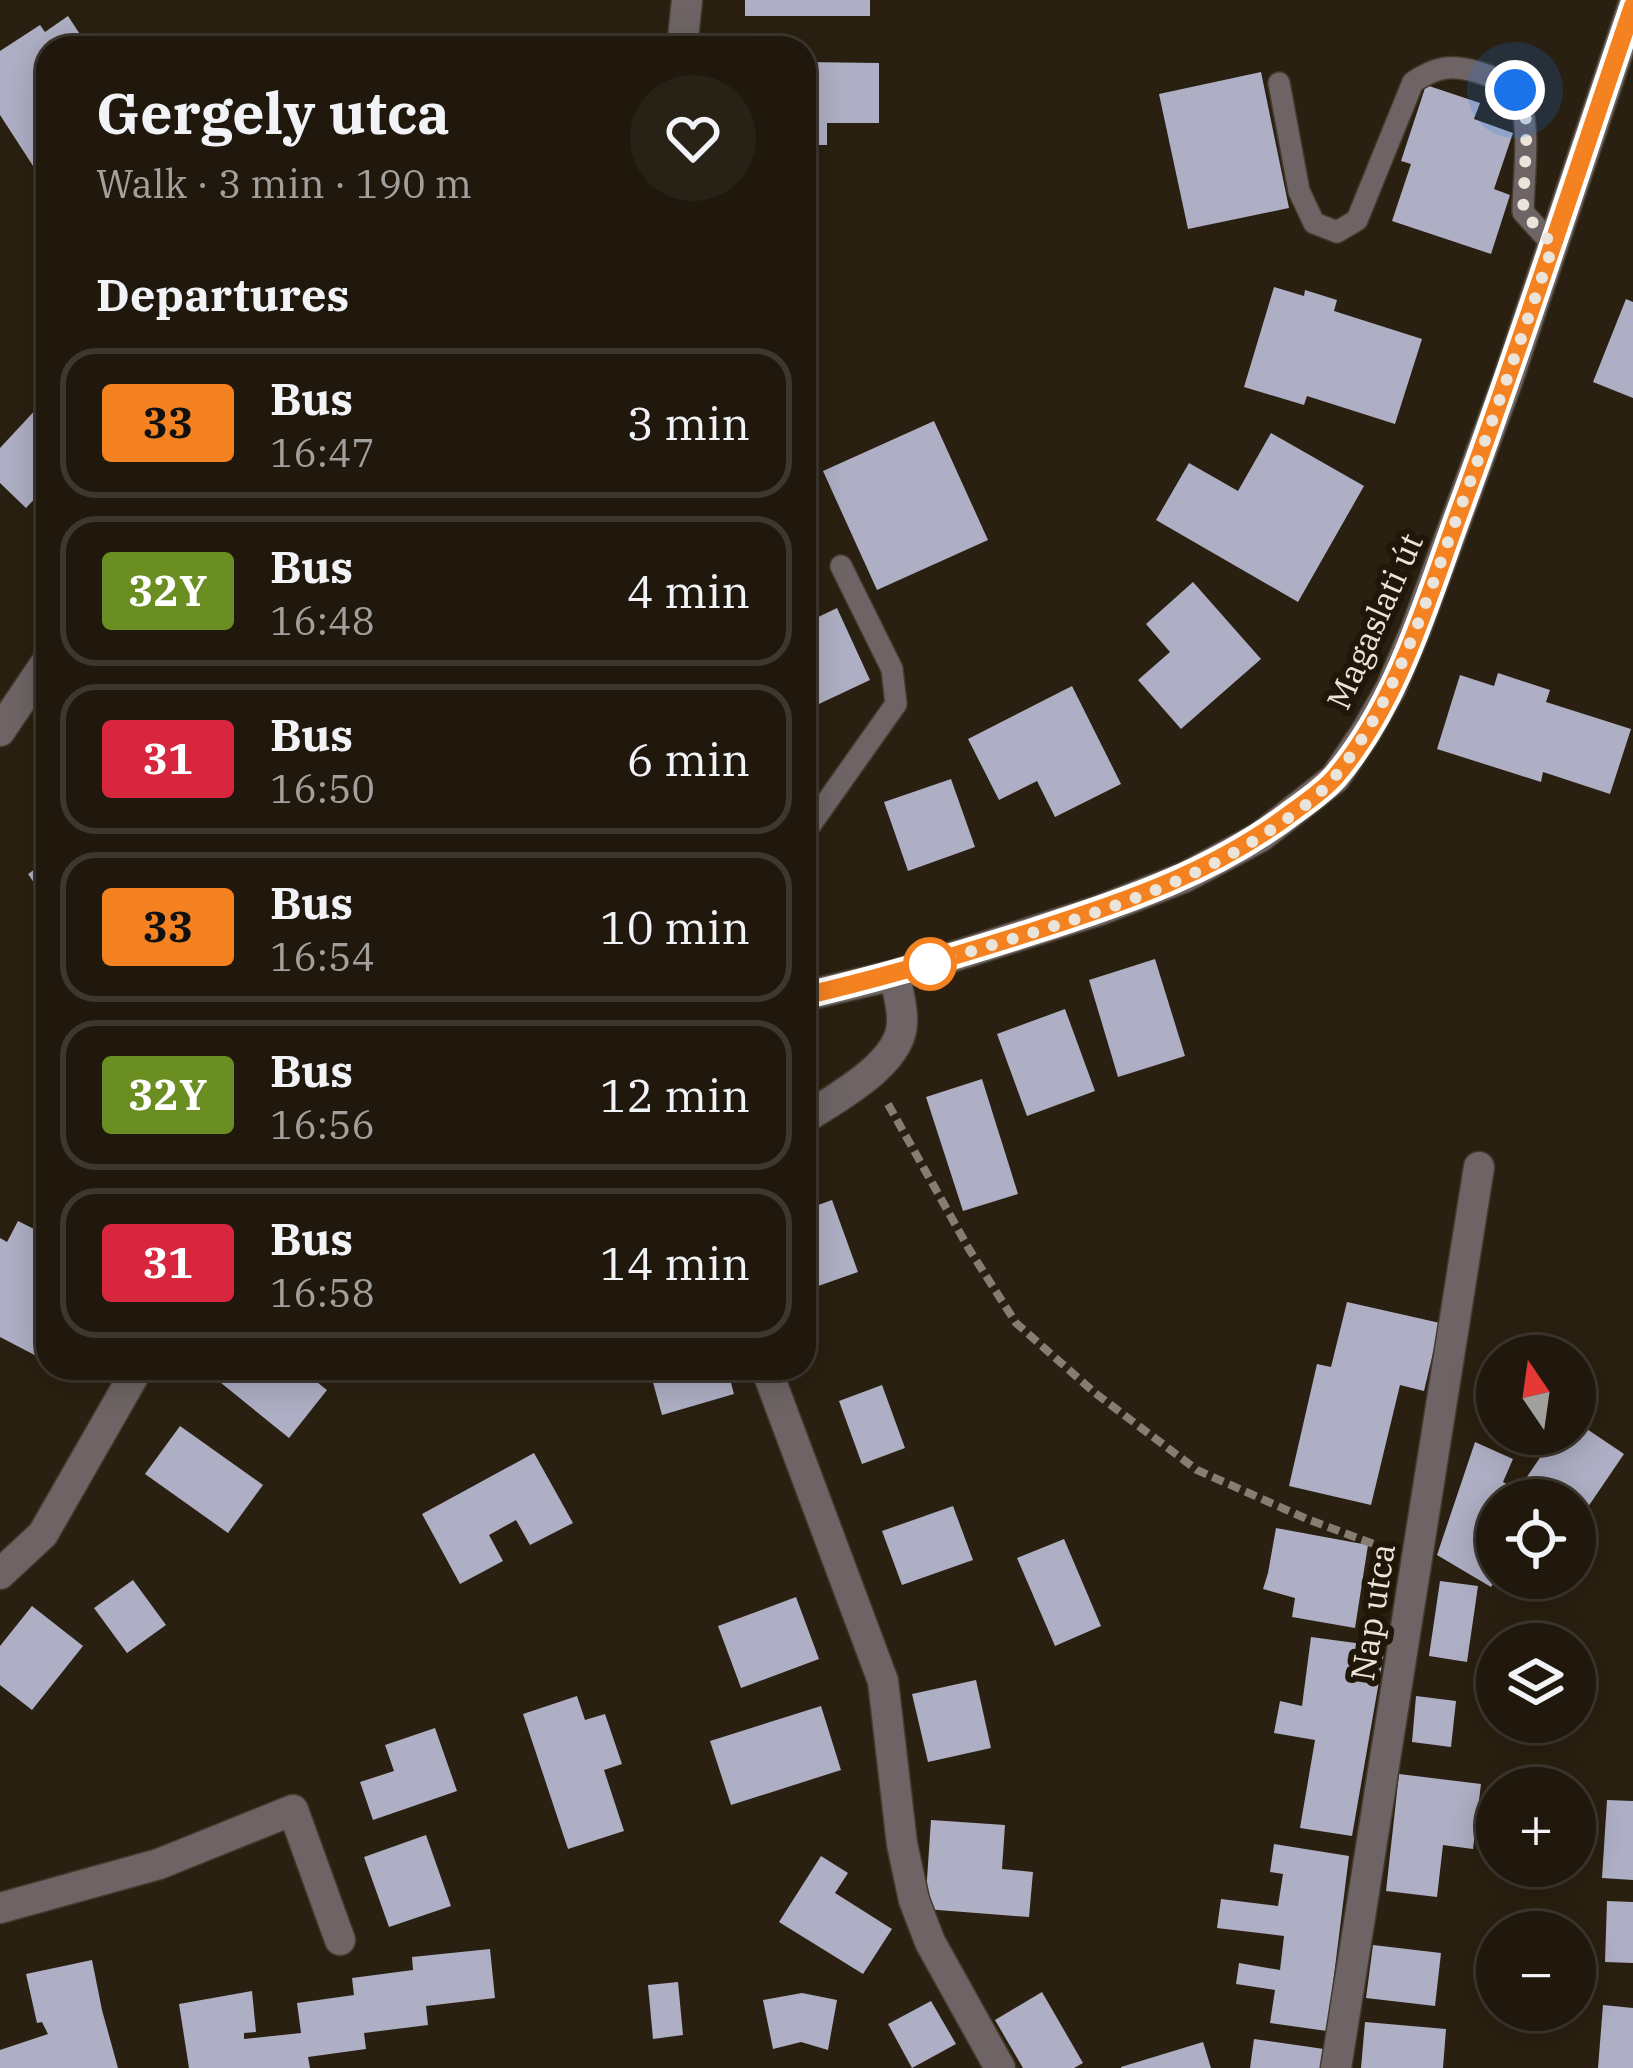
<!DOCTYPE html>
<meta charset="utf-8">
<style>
:root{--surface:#20180d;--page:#282116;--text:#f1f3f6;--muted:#a2a09d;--line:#3d372e}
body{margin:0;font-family:"IBM Plex Serif",serif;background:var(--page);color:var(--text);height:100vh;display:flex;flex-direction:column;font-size:45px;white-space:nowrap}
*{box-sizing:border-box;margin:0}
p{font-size:39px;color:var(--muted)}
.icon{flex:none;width:66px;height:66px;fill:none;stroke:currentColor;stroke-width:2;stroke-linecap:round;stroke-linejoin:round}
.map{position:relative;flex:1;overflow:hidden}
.side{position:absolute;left:36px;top:36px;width:780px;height:1344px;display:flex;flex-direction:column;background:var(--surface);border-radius:36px;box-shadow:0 6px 30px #0003,0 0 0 3px var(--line)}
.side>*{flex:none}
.badge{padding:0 24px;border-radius:9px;font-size:42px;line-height:78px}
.needle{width:78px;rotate:347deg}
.buttons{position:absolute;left:1476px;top:1335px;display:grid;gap:24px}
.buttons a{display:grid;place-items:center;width:120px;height:120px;border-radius:50%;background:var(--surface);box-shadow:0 6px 30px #0003,0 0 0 3px var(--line);font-size:60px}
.you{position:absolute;width:60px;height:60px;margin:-30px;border:9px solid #fff;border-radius:50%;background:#1a73e8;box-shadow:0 0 0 18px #1a73e833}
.map>.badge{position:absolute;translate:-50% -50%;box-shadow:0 0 0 6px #fff}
h2{padding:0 60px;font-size:45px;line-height:108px}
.round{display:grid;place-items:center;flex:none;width:126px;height:126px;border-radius:63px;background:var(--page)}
.overview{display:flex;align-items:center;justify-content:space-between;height:204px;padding:0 60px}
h1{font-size:57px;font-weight:700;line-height:90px}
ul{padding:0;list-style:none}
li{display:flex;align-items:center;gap:36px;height:150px;margin:0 24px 18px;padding:0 36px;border:6px solid var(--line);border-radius:36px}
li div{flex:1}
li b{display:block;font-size:45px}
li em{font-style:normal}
li .badge{min-width:132px;font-weight:700;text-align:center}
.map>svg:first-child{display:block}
.building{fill:#aeafc4}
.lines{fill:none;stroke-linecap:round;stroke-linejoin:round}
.service-casing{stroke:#453b2d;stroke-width:24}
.minor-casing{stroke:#453b2d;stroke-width:33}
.tertiary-casing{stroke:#453b2d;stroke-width:33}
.path{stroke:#867e72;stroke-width:8;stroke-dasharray:12 6;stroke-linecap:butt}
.service{stroke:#6e6465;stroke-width:21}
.minor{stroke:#6e6465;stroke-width:30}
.tertiary{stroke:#6e6465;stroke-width:30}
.line-casing{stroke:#fff;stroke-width:27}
.line{stroke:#f58220;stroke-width:18}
.walk{stroke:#eae4da;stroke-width:12;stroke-dasharray:0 21.6}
.stop-dot{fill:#fff;stroke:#f58220;stroke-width:6}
.labels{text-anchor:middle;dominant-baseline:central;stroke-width:12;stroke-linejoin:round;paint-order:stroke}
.street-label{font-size:33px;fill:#eae4da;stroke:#201708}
</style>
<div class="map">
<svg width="1633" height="2068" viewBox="0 0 1633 2068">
<rect width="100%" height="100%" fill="#2a2011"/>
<g class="building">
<rect x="745" y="0" width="125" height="16"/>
<polygon points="68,16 89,48 48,48 48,189 0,115 0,51 40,25 45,32"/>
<polygon points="804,62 879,63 879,123 827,123 827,145 804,145"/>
<polygon points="1261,72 1289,208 1188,229 1159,94"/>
<polygon points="1426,85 1480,103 1474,119 1513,133 1494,189 1510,195 1491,254 1392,221 1411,164 1401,161"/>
<polygon points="1274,287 1304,296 1305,290 1337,300 1334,311 1422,339 1395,424 1307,396 1304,405 1244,387"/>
<polygon points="1626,299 1633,302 1633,398 1593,382"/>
<polygon points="39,406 48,414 48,498 42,491 26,508 0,483 0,448"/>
<polygon points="934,421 988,540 877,590 823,471"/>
<polygon points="1271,433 1364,486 1298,602 1156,520 1189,463 1238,491"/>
<polygon points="1193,582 1261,659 1181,729 1138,680 1170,652 1146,624"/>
<polygon points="804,597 814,619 837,608 870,680 804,711"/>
<polygon points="1498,673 1550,690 1546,702 1631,729 1610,794 1543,772 1541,782 1437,749 1460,675 1494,686"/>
<polygon points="1072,686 1121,784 1055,817 1037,781 999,800 968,739"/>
<polygon points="951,779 975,847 908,871 884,802"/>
<polygon points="48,860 48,903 28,874"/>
<polygon points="1155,959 1185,1056 1118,1077 1089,980"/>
<polygon points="1065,1009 1095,1091 1027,1116 997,1034"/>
<polygon points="982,1079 1018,1194 963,1211 926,1097"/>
<polygon points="832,1200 858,1272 804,1291 804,1210"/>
<polygon points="18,1221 48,1236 42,1251 48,1255 48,1362 0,1337 0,1238 7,1242"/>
<polygon points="1347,1302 1440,1323 1424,1391 1400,1385 1371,1505 1289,1486 1317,1364 1331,1367"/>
<polygon points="215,1368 299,1368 327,1390 289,1438 210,1374"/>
<polygon points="649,1368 727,1368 734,1394 662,1415"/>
<polygon points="882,1385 905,1448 862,1464 839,1401"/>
<polygon points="1575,1421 1624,1454 1575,1526 1575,1500 1497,1500 1497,1577 1491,1587 1437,1555 1475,1442 1513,1459 1503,1482 1518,1490 1556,1434 1575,1434"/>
<polygon points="180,1426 263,1485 228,1533 145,1474"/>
<polygon points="534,1453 573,1523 530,1545 516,1520 489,1535 503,1561 460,1584 422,1514"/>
<polygon points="953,1506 973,1560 902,1585 882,1531"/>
<polygon points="1276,1528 1368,1545 1355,1628 1292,1617 1295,1598 1263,1589 1268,1573"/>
<polygon points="1064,1539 1101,1626 1055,1646 1017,1558"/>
<polygon points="133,1580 166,1625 127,1653 94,1608"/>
<polygon points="1440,1581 1478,1586 1467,1662 1429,1656"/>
<polygon points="796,1597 819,1659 741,1688 718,1626"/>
<polygon points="32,1606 83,1646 32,1710 0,1685 0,1646"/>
<polygon points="1311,1637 1385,1647 1352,1836 1300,1828 1315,1740 1274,1733 1280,1701 1302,1706"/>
<polygon points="976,1680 991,1748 928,1762 912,1694"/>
<polygon points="577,1696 585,1720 605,1714 622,1764 604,1770 624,1831 568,1849 523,1714"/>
<polygon points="1416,1696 1456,1701 1451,1747 1412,1742"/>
<polygon points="821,1706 841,1770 731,1805 710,1741"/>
<polygon points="435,1728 457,1791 373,1820 360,1782 394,1771 385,1745"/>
<polygon points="1399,1774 1481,1784 1473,1849 1443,1845 1437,1897 1386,1891"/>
<polygon points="1607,1800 1633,1801 1633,1880 1602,1878"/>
<polygon points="931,1820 1005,1825 1002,1869 1033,1872 1029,1917 925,1909"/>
<polygon points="426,1835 451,1906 389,1927 364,1857"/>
<polygon points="1274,1844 1349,1856 1327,2031 1270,2023 1275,1990 1236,1984 1239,1963 1280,1970 1284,1936 1217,1928 1221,1899 1278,1906 1283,1874 1270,1872"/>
<polygon points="821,1856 848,1873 835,1893 892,1929 863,1974 779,1922"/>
<polygon points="1607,1901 1633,1902 1633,1963 1605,1962"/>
<polygon points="1373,1945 1441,1953 1435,2006 1366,1998"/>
<polygon points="490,1949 495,1998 426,2006 428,2025 364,2033 366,2049 308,2057 310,2068 189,2068 179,2004 252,1991 256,2032 244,2033 244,2039 301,2033 297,2003 354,1995 352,1978 413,1970 412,1957"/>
<polygon points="92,1960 102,2010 118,2068 0,2068 0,2050 48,2034 42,2022 37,2023 26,1974"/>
<polygon points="678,1982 683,2035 653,2039 648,1985"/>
<polygon points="1042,1992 1083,2063 1074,2068 1023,2068 995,2020"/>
<polygon points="802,1993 837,2000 828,2050 801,2042 773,2049 763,2000"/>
<polygon points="931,2001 956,2044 912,2068 888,2024"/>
<polygon points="1603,2005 1633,2008 1633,2068 1598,2068"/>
<polygon points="1365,2022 1446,2029 1443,2068 1361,2068"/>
<polygon points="1254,2039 1324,2049 1321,2068 1250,2068"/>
<polygon points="1203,2042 1211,2068 1121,2068 1121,2067"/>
</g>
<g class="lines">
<defs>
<g id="service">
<path d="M1279 83 1299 191 1314 223 1337 232 1357 220 1413 82C1435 68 1449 64 1474 71 1487 75 1508 81 1515 92 1533 116 1523 181 1523 212L1553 245"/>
<polyline points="804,834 896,704 892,669 841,566"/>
</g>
<g id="minor">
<polyline points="682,48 687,0"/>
<polyline points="0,731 48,660"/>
<path d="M804 1119C835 1098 902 1064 902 1022 903 1007 897 990 895 975"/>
<polyline points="766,1368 883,1681 902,1844 914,1900 930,1942 1000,2068"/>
<polyline points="0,1908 159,1864 293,1810 340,1940"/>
<polyline points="1336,2068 1479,1167"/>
</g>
<g id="tertiary">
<polyline points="804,996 895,975 1100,910 1185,877 1260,837 1335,778 1366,732 1391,688 1416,629 1507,382 1633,6"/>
<polyline points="0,1574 43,1534 138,1368"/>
</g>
</defs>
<use href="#service" class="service-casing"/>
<use href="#minor" class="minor-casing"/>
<use href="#tertiary" class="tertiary-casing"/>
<polyline class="path" points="888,1104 969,1249 1016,1323 1095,1393 1197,1470 1307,1519 1387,1549"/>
<use href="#service" class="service"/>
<use href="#minor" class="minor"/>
<use href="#tertiary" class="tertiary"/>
</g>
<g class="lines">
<defs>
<path id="line" d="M804 996C881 978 956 956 1031 932 1125 902 1216 871 1294 811 1308 801 1325 789 1336 776 1400 700 1428 596 1462 505 1523 340 1576 173 1633 6"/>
</defs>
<use href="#line" class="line-casing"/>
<use href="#line" class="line"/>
<path class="walk" d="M930 964C1041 929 1161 900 1260 837 1286 820 1319 798 1337 774 1394 702 1422 613 1453 528 1488 434 1521 340 1553 245L1523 212 1527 122 1515 90"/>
</g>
<circle class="stop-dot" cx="930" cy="964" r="24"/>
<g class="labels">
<g class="street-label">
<text transform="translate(1374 621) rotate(-66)">Magaslati út</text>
<text transform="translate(1372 1612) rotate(-81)">Nap utca</text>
</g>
</g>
</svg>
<div class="buttons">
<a><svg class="needle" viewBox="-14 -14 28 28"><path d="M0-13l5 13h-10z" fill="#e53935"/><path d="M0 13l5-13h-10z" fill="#a2a09d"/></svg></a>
<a><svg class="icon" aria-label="locate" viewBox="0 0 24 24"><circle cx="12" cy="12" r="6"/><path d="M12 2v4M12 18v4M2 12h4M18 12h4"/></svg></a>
<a><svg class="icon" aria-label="layers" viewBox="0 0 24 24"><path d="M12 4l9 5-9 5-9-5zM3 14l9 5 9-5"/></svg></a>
<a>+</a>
<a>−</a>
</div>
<div class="you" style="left:1515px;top:90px"></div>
<section class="side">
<div class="overview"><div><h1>Gergely utca</h1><p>Walk · 3 min · 190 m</p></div><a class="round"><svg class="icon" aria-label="heart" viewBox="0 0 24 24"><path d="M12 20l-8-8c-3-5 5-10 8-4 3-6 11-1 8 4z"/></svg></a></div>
<h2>Departures</h2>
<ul>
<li><span class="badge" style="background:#f58220;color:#111">33</span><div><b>Bus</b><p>16:47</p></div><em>3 min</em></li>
<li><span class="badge" style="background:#6b8e23;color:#fff">32Y</span><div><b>Bus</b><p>16:48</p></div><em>4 min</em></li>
<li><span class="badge" style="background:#d7263d;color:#fff">31</span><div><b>Bus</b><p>16:50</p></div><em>6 min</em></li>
<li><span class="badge" style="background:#f58220;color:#111">33</span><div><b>Bus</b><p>16:54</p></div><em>10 min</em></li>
<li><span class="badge" style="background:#6b8e23;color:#fff">32Y</span><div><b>Bus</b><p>16:56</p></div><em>12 min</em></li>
<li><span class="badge" style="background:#d7263d;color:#fff">31</span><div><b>Bus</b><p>16:58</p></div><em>14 min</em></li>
</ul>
</section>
</div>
